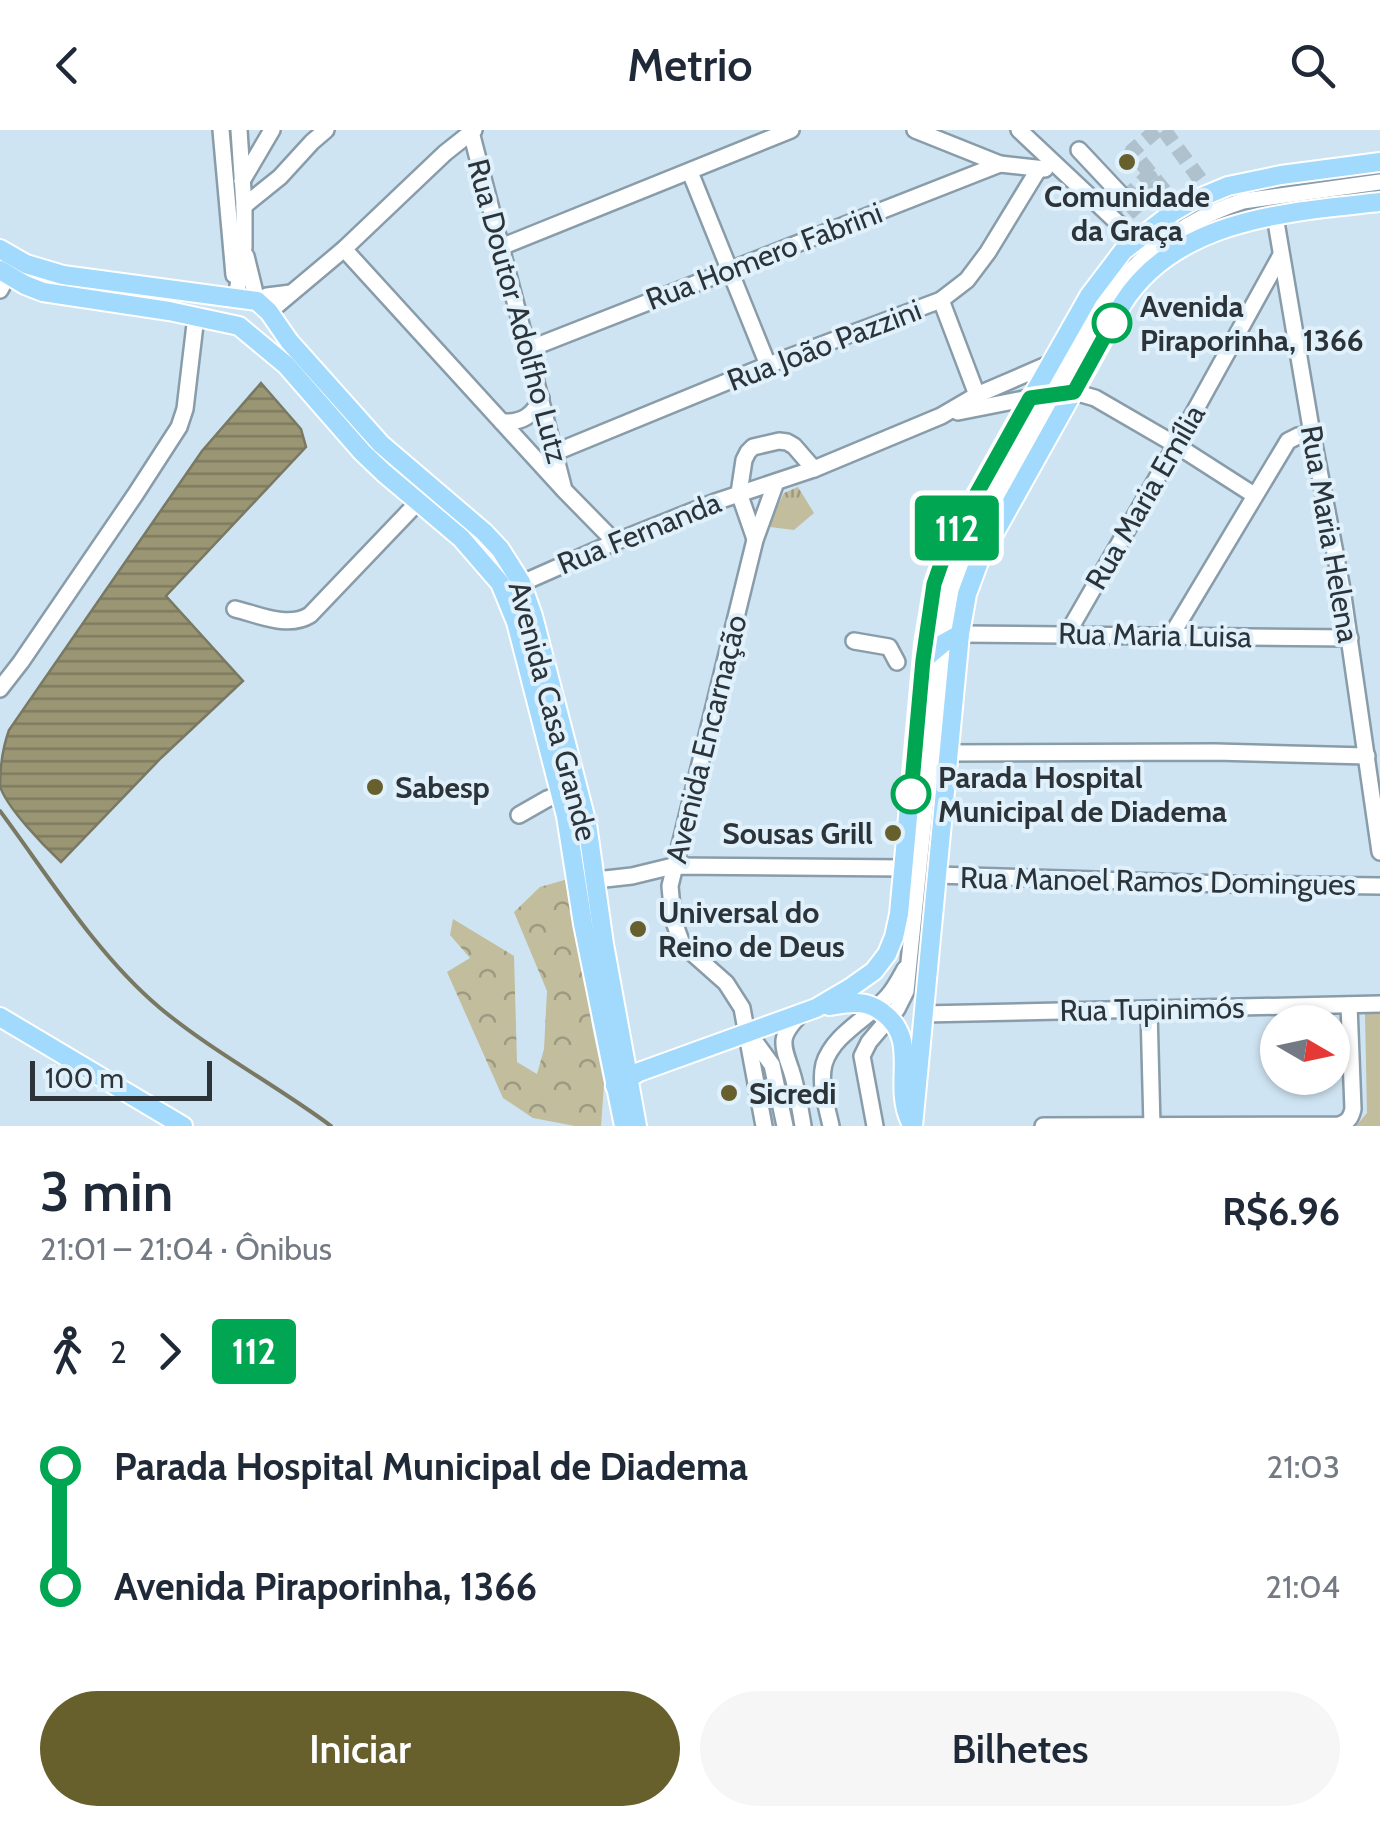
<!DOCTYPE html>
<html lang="pt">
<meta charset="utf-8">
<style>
:root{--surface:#fff;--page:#f6f6f7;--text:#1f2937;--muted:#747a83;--accent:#67602d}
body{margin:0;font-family:Cabin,sans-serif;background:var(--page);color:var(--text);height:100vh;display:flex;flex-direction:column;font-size:38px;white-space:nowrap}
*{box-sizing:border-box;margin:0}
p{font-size:32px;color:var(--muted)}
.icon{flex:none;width:55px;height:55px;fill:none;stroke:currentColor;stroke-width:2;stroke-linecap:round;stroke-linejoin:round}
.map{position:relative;height:996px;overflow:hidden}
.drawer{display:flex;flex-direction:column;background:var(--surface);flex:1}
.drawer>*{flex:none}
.badge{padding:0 20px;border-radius:8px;font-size:35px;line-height:65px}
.needle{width:65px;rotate:99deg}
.controls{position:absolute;left:1260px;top:875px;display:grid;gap:20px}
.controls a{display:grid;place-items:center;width:90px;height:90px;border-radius:50%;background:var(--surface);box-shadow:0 2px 8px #0004;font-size:50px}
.scale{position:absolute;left:30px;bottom:25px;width:182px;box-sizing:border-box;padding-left:10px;border:5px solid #2c343a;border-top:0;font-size:28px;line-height:35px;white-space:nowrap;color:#2c343a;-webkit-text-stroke:8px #e0f1fc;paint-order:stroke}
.map>.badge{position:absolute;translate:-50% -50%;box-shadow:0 0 0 5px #fff}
.legs{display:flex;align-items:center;gap:15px;height:110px;padding:0 40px;font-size:32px}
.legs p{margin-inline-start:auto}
.summary{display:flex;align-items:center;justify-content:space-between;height:170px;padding:0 40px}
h1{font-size:55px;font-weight:600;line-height:75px}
.primary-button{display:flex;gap:20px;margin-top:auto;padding:20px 40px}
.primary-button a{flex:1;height:115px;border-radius:60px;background:var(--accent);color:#fff;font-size:40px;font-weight:600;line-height:115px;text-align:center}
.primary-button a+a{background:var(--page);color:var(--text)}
ul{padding:0 40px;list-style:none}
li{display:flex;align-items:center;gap:35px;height:120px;font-size:38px}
li i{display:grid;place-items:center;width:15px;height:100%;margin:0 12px;background:currentColor}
li i::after{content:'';width:25px;height:25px;margin:-12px;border:8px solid;border-radius:50%;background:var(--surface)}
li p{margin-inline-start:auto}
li:first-child i{background:linear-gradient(#0000 50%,currentColor 0)}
li:last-child i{background:linear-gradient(currentColor 50%,#0000 0)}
header{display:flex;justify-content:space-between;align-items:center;height:130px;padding:0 40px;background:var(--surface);font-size:45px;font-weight:600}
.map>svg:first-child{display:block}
.grass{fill:url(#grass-tufts)}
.forest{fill:url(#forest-crowns)}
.pitch{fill:#c1bd9d}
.water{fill:url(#water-rules);stroke:#797963;stroke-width:2.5}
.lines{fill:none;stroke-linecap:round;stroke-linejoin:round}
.stream{stroke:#797963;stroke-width:4}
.minor-tunnel{stroke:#aec1cd;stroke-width:15;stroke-dasharray:15 8;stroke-linecap:butt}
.minor-casing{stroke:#899ca9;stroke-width:20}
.major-casing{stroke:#fff;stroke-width:22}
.minor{stroke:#fff;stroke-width:15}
.major{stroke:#a1dafc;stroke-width:18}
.line-1-casing{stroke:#fff;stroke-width:22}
.line-1{stroke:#00a651;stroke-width:15}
.poi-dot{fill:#67602d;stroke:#e0f1fc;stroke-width:4}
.stop-1-dot{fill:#fff;stroke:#00a651;stroke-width:5}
.labels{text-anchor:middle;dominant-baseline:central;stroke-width:8;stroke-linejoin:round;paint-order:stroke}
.poi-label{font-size:30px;font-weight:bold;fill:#2c343a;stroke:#e0f1fc;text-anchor:start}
.street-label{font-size:30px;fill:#2c343a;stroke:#e0f1fc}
.stop-label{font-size:30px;font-weight:bold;fill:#2c343a;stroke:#e0f1fc;text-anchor:start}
</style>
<header><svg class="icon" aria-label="back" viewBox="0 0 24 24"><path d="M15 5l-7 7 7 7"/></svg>Metrio<svg class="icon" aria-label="search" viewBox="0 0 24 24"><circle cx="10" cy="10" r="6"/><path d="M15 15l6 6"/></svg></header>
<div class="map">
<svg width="1380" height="996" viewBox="0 0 1380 996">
<defs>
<pattern id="grass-tufts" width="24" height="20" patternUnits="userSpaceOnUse" patternTransform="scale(2.5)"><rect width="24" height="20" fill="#c1bd9d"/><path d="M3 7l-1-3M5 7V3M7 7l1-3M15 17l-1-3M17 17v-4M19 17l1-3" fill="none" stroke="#9d9a81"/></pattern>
<pattern id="forest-crowns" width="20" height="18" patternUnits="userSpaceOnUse" patternTransform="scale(2.5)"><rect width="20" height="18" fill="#c1bd9d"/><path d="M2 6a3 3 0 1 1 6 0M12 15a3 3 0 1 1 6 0" fill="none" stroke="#9d9a81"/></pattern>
<pattern id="water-rules" width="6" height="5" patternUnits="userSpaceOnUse" patternTransform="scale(2.5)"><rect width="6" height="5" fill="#9a9674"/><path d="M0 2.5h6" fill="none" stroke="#7e7b60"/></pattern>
</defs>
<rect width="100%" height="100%" fill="#cfe4f2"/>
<polygon class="grass" points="798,357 814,383 794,400 770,397 771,389 784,363"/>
<polygon class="forest" points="568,749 592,896 604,954 601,996 575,996 533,988 503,968 447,842 470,828 450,805 453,789 514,826 517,932 537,944 544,919 547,861 514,782 540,757"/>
<polygon class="pitch" points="1365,884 1380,884 1380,996 1356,996 1367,983"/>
<path class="water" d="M261 253 301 299 306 317 166 466 243 551 161 628 61 732C44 716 6 677 0 656 0 638 3 617 9 600L202 321Z"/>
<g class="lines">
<path class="stream" d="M0 681C49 747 97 825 160 878 213 922 276 955 331 996"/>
<g class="minor-tunnel">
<polyline points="1157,0 1132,21 1179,79"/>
<polyline points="1164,0 1210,63"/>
<polyline points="1109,85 1147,47 1150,47 1156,58 1118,93"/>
</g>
<defs>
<g id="minor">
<polyline points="221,0 234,145"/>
<polyline points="915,0 1000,34 1045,39"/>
<polyline points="1019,0 1136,110"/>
<polyline points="471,2 563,356"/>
<polyline points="1079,20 1125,69"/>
<polyline points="690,42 768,235"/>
<polyline points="242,51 272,0"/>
<polyline points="244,76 280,47 312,12 326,0"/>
<polyline points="1275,86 1312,304 1342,459 1380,722"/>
<polyline points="501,117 791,0"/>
<polyline points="344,119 564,360 615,412"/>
<polyline points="246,126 257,171 267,166 291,163"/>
<polyline points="0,160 12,137"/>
<polyline points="236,169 244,117 244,76 239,0"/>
<polyline points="941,170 977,265"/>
<polyline points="269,182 344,119 445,23 474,0"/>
<polyline points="529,219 1000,34"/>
<polyline points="1066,263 1074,262 1095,268 1176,315 1254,365"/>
<polyline points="958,282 1039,266"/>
<path d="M502 292C522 293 533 286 541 268"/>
<polyline points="556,322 768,235 941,170 967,150 988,122 1038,40"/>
<polyline points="755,409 739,363 744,330 748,322 753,317 779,311 787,312 794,316 814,339"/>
<polyline points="513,457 615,412 715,372 814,339 941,286 977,265 1049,234"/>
<path d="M235 479C257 484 288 499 310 485L418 372"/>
<polyline points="960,504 1350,508"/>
<polyline points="1067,504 1176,315 1281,125"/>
<polyline points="1171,506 1288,311 1298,306 1312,304"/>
<polyline points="854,511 889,517 897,532"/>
<polyline points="0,559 21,532 135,365 179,297 185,279 196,186"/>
<polyline points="948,623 1215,622 1367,626"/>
<polyline points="519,685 547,669 569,661"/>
<polyline points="936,745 1225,754 1380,756"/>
<polyline points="596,750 632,746 673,736 904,738"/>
<polyline points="1149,880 1152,996"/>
<path d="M802 883C779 906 781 912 791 940 797 958 800 978 803 996"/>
<polyline points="923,884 1380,874"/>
<polyline points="748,902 772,935 785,996"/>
<polyline points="764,996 742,878 726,853 682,814 673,789 670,756 755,410 776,352"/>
<path d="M831 996C827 977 819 954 824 934 833 904 869 888 888 866 895 858 900 848 905 839"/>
<path d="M875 996 862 926 869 912 897 879 906 861 944 495 948 468 962 425 1098 182C1134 127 1181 91 1243 71L1380 52"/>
<path d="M1043 996 1339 995C1348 992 1351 988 1353 979L1349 875"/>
</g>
<g id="major">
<polyline points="0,119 26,134 63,145 257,171 269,182 289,211 381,314 484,402 500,419 521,452 533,486 587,694 604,814 637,996"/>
<polyline points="0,140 25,155 43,162 169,181 239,196 286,235 362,322 384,343 461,408 500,453 516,492 566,686 583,794 624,996"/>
<polyline points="923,530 942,514 960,504"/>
<path d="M829 876C848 873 865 869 882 882 921 910 892 952 910 991"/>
<polyline points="0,887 183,996"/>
<polyline points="615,956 639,942 816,878 850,858 874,841 887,824 894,807 899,784 924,514 934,454 941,434 958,397 1089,166 1123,121 1173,82 1192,71 1228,56 1281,45 1380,32"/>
<path d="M913 996 960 504 967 464 980 429 1123 173C1177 88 1290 82 1380 72"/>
</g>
</defs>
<use href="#minor" class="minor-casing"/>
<use href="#major" class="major-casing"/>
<use href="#minor" class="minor"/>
<use href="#major" class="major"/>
</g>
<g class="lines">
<defs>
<polyline id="line-1" points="911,664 923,530 934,454 941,434 958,397 1030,268 1074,262 1112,193"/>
</defs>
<use href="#line-1" class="line-1-casing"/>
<use href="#line-1" class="line-1"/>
</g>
<g class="poi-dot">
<circle cx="1127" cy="32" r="10"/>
<circle cx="375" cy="657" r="10"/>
<circle cx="893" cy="703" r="10"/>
<circle cx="638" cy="799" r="10"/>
<circle cx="729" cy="963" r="10"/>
</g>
<g class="stop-1-dot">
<circle cx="1112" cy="193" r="18"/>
<circle cx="911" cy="664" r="18"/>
</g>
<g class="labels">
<g class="poi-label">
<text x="1127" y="66" text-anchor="middle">Comunidade<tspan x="1127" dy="34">da Graça</tspan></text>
<text x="395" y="657">Sabesp</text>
<text x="873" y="703" text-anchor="end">Sousas Grill</text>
<text x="658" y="782">Universal do<tspan x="658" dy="34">Reino de Deus</tspan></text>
<text x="749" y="963">Sicredi</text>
</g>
<g class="street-label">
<text transform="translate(764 126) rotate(-21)">Rua Homero Fabrini</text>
<text transform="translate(518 181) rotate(75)">Rua Doutor Adolfho Lutz</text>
<text transform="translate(824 215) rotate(-21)">Rua João Pazzini</text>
<text transform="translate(1145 367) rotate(-60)">Rua Maria Emília</text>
<text transform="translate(639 403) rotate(-22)">Rua Fernanda</text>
<text transform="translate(1330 404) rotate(80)">Rua Maria Helena</text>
<text transform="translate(1155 505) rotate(1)">Rua Maria Luisa</text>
<text transform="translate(553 581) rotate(75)">Avenida Casa Grande</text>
<text transform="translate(706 609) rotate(-76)">Avenida Encarnação</text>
<text transform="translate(1158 751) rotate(1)">Rua Manoel Ramos Domingues</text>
<text transform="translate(1152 879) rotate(-1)">Rua Tupinimós</text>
</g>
<g class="stop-label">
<text x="1140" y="176">Avenida<tspan x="1140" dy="34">Piraporinha, 1366</tspan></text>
<text x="938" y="647">Parada Hospital<tspan x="938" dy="34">Municipal de Diadema</tspan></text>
</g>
</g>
</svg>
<div class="controls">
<a><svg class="needle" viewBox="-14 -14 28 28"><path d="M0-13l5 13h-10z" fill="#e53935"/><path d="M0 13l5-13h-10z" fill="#747a83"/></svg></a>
</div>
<div class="scale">100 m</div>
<b class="badge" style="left:957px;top:398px;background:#00a651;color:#fff">112</b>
</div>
<section class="drawer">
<div class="summary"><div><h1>3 min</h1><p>21:01 – 21:04 · Ônibus</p></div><b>R$6.96</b></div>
<div class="legs"><svg class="icon" aria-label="walk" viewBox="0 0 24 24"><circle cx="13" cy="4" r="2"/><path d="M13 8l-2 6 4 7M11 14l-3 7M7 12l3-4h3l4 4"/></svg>2<svg class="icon" aria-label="forward" viewBox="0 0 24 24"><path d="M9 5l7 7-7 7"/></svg><b class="badge" style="background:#00a651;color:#fff">112</b></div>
<ul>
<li><i style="color:#00a651"></i><b>Parada Hospital Municipal de Diadema</b><p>21:03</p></li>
<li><i style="color:#00a651"></i><b>Avenida Piraporinha, 1366</b><p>21:04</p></li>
</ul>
<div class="primary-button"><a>Iniciar</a><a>Bilhetes</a></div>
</section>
